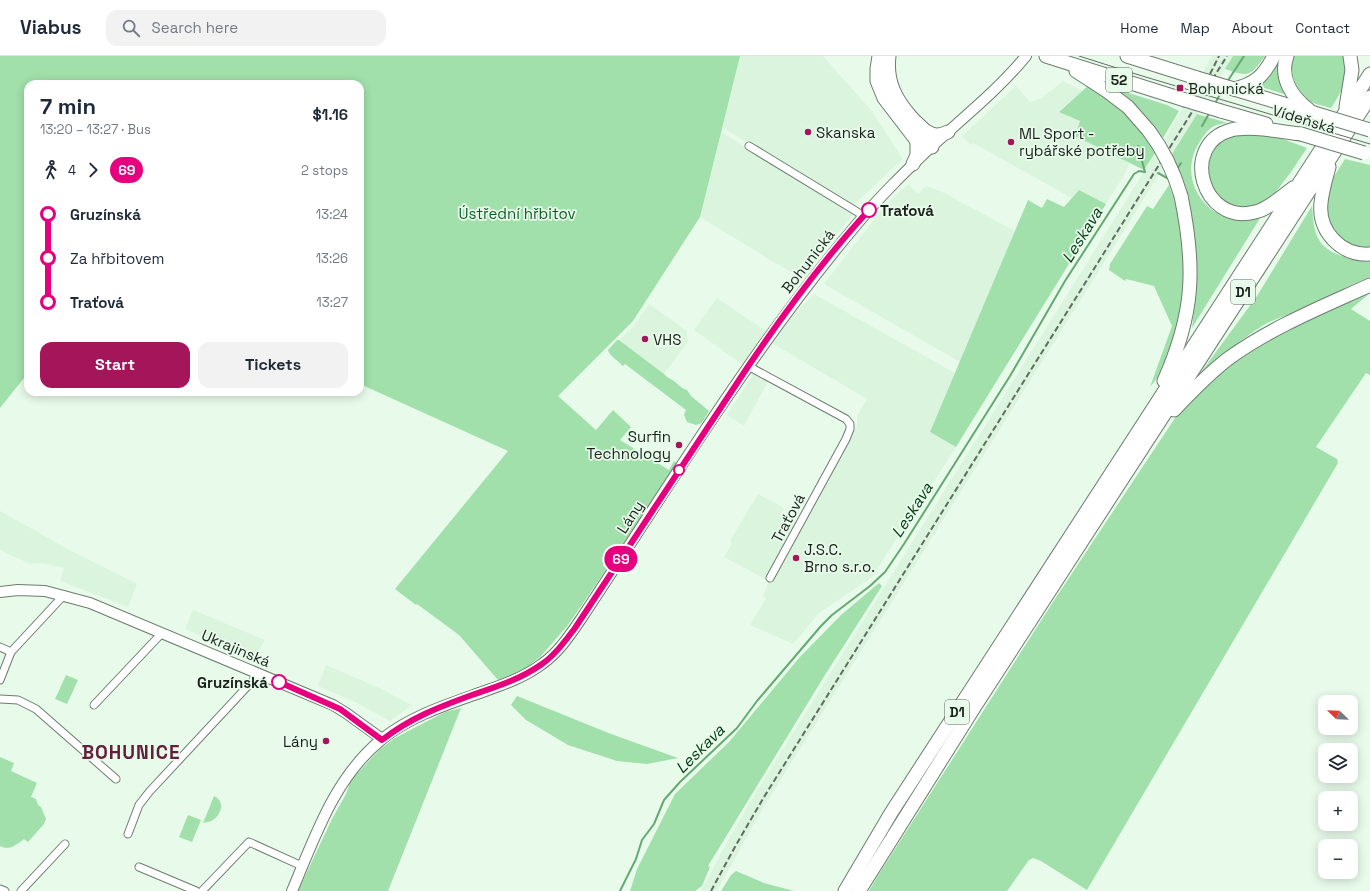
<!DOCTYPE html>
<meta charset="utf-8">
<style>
:root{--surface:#fff;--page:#f2f2f3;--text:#1f2937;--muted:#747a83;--line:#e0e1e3;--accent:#a4155a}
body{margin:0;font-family:"Space Grotesk",sans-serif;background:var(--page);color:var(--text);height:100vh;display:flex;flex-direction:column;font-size:15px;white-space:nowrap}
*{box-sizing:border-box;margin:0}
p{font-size:13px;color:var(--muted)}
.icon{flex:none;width:22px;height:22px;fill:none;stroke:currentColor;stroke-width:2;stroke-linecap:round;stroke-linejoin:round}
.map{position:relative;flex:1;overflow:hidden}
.drawer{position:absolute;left:24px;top:24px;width:340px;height:316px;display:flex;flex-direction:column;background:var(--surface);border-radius:12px;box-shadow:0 2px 10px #0003}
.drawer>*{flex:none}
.badge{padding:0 8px;border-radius:13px;font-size:14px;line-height:26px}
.needle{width:26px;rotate:293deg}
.buttons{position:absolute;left:1318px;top:639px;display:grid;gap:8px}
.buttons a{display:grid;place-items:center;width:40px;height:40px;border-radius:8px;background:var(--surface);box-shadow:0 2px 10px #0003;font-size:20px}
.map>.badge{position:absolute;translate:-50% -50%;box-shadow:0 0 0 2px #fff}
.legs{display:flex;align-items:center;gap:6px;height:44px;padding:0 16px;font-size:13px}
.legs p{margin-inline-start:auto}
.overview{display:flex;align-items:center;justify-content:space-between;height:68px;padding:0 16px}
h1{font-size:22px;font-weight:600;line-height:30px}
.action{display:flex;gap:8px;margin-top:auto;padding:8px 16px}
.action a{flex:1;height:46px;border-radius:12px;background:var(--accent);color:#fff;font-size:16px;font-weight:600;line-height:46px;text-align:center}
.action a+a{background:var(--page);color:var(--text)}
ul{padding:0 16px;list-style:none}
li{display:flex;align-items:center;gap:14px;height:44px;font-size:15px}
li i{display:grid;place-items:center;width:6px;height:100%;margin:0 5px;background:currentColor}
li i::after{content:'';width:10px;height:10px;margin:-5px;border:3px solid;border-radius:50%;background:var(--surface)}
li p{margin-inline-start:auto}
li:first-child i{background:linear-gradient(#0000 50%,currentColor 0)}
li:last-child i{background:linear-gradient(currentColor 50%,#0000 0)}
header{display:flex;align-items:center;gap:24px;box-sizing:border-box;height:56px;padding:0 20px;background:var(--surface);border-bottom:1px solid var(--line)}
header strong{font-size:19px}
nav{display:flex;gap:22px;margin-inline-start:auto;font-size:14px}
.search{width:280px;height:36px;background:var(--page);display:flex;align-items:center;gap:10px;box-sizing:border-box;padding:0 14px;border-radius:12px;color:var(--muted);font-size:15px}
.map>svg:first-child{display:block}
.built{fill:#daf4de}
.green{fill:#a1dfab}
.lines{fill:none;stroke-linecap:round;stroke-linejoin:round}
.stream{stroke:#65a972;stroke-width:2}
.street-casing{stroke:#6b7c6e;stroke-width:9}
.secondary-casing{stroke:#6b7c6e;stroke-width:12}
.highway-casing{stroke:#6b7c6e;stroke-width:15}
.street{stroke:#fff;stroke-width:7}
.secondary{stroke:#fff;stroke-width:10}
.highway{stroke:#fff;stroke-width:13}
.tram{stroke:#616c63;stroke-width:1}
.rail{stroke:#616c63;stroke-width:2;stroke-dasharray:6 3;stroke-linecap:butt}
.highway-bridge-casing{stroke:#6b7c6e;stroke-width:15;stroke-linecap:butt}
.highway-bridge{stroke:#fff;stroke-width:13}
.line-1-casing{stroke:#fff;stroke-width:9}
.line-1{stroke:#e6007e;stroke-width:6}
.poi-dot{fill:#a4155a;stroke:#e8fbeb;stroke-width:1.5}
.stop-1-dot{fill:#fff;stroke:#e6007e;stroke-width:2}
.labels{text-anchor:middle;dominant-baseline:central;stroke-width:3.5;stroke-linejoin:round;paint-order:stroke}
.shield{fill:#e8fbeb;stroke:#586259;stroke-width:1}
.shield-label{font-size:14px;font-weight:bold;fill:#1a211b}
.poi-label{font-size:15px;fill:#1a211b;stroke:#e8fbeb;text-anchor:start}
.street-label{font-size:15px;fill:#1a211b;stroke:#e8fbeb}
.stop-label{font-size:15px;font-weight:bold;fill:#1a211b;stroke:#e8fbeb;text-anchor:start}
.park-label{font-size:15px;fill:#0f5c28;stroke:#e8fbeb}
.water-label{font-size:16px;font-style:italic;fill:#033915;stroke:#e8fbeb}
.district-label{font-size:19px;font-weight:bold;letter-spacing:1px;fill:#63203b;stroke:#e8fbeb}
</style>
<header>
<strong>Viabus</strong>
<div class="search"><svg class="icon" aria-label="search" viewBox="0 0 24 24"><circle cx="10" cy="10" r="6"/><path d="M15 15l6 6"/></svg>Search here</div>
<nav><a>Home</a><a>Map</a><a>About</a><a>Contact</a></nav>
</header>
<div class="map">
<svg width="1370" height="835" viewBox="0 0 1370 835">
<rect width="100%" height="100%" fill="#e8fbeb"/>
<g class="built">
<polygon points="740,0 823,0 871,54 903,103 850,152 722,71"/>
<polygon points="1212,0 1233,0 768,744 751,773 717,835 701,835 728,784 756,736 1170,74"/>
<polygon points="1063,25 1082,35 1059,55 1080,65 1075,80 1129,107 1126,116 1106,148 1079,134 1072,142 973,87 971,89 962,80 1016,30 1030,46 1042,42"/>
<polygon points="721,76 853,158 802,223 700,161"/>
<polygon points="909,128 918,138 926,130 942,136 1015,175 960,306 824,228 887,147"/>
<polygon points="814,238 955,317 930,376 956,391 872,521 818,558 793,588 750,569 766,542 763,540 769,525 724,501 732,488 730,485 758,438 784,452 781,458 801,468 857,370 857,360 867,343 772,287 786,267"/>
<polygon points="717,242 766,275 743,309 694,274"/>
<polygon points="649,248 687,275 687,283 689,284 664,318 619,284 633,271"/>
<polygon points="758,311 772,318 744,370 727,359"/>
<polygon points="0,455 73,496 137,528 128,551 60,525 64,512 43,507 30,508 0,494"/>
<polygon points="193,554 265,584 254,603 185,573"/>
<polygon points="326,609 379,632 412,649 390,665 353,645 318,630"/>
</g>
<g class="green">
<polygon points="0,0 740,0 700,161 633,265 558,340 596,374 613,354 631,371 620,384 669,414 674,405 679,408 568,569 541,600 524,614 498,624 459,579 417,548 416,549 395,533 508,395 360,328 360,28 28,28 28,317 0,352"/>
<path d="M1233 0H1265C1250 21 1248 21 1225 13Z"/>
<path d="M1289 0H1343C1351 18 1341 38 1331 52 1320 49 1296 44 1293 32 1290 22 1290 10 1289 0Z"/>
<polygon points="1277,9 1278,9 1280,25 1287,39 1258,30 1269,22"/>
<polygon points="1090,28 1123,52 1157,94 1144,114 1075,80 1080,65 1059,56"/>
<polygon points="1116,33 1167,49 1179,55 1163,82 1146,60"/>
<path d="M1197 58 1228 67C1213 68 1209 72 1201 84 1175 120 1204 167 1248 164 1252 163 1258 161 1262 159L1192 272C1193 261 1195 249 1196 238 1200 191 1190 142 1172 98Z"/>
<polygon points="1267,77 1307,92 1291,116 1272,141 1255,152 1237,153 1211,139 1205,104 1223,80"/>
<polygon points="1345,103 1370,109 1370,193 1347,189 1333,177 1326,157 1329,134 1333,122"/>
<polygon points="1169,129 1177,152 1182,183 1185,230 1177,274 1165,312 1150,331 1172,270 1154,230 1126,223 1125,225 1109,214 1110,208 1147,150 1153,153"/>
<polygon points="1079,134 1106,148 956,391 930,376 1028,144 1042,152 1047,143 1064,151"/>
<path d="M1312 150C1313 160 1313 172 1318 182 1326 199 1351 203 1368 206L1370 205V221C1347 230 1326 242 1304 252 1290 259 1275 262 1262 270 1240 284 1218 302 1199 319L1257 240Z"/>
<polygon points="1370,233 1370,237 1351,253 1370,265 1370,319 1366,317 1316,391 1337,403 1338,407 1087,834 1041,805 1033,802 1029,804 1007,835 869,835 879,818 1053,546 1177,359 1216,318 1257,288"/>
<path d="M617 284H619L664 318 667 321 674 325 682 332 687 334 691 340 709 355 702 367 696 369 687 366 684 359 686 354 625 308 623 310C619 305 610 301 608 294Z"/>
<polygon points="879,527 882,530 825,619 708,810 710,811 702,830 695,835 630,835 637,813 675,738 729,686 799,602 841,559"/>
<polygon points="66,619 78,624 67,648 55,643"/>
<polygon points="517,640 611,678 678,702 647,708 617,705 568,689 526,664 511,649"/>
<polygon points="461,652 388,835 298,835 332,763 346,738 351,724 379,694 395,682 445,656"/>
<path d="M0 701 14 707 11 715 37 727 31 741 36 743 38 749 41 751 46 763 44 768 28 786 24 783C16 789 10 795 0 790Z"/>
<path d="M214 740C225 745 222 758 213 764 210 766 206 766 203 767Z"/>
<polygon points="188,759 201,764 192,786 179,781"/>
<polygon points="736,815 764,827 794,835 721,835 731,819"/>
</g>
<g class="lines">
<g class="stream">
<polyline points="1227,26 1244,0"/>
<polyline points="1214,49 1222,35"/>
<polyline points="1202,70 1210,56"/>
<polyline points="1177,113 1181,107"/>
<polyline points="1158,117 1169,123"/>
<polyline points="620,835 636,803 642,784 654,768 664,744 680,726 737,672 757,645 821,570 832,559 870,530 885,516 904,488 1010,320 1065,225 1134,118 1139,115 1145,116 1138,90"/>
</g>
<defs>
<g id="street">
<polyline points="749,90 864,160"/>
<polyline points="748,310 846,363 850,368 850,373 846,383 770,522"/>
<polyline points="0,591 11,596 64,539"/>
<polyline points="0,624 11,596"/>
<polyline points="0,643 18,644 36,653 116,723"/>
<polyline points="94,649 162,577"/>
<polyline points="128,778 139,749 150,735 259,618"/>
<polyline points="139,811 196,835"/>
<polyline points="0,833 5,835"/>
<polyline points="21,835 65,788"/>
<polyline points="202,835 249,786 302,810"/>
</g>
<g id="secondary">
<polyline points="0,536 18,534 45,535 90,547 333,649 346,657 382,683"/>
<path d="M292 835C315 781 334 722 382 683 412 659 449 648 485 635 505 628 525 621 542 608 559 596 570 579 581 563 670 429 753 291 857 168 880 140 906 115 932 90 964 61 999 33 1026 0"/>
</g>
<g id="highway">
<path d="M879 0 877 13V25L884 42 917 85 925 91H932C932 77 920 71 912 62 895 43 886 25 889 0"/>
<polyline points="1046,0 1185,44"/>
<polyline points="1127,0 1197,22"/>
<path d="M1287 0C1279 22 1292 41 1309 54"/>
<polyline points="1076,15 1107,35 1128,51 1149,75"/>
<polyline points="1234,33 1314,57"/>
<path d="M1234 33C1256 28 1264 19 1274 0"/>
<polyline points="1346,51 1352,14 1350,0"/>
<polyline points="1221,55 1266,68"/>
<path d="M926 75C934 80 939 80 948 76"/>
<polyline points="913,108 917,99 917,85"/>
<path d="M1329 111C1326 122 1322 135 1321 147 1318 175 1341 200 1370 198"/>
<path d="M1293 132C1282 140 1269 153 1255 156 1202 170 1179 88 1231 74 1250 69 1281 76 1301 78"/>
<path d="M1164 325C1194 258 1196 212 1181 140"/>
<path d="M1174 354C1191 336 1209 317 1229 302 1272 271 1322 251 1370 229"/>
<polyline points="845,835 891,757 1370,18"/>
<polyline points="859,835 975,650 1370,41"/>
</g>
</defs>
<use href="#street" class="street-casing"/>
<use href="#secondary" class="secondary-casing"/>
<use href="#highway" class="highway-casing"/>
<use href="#street" class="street"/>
<use href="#secondary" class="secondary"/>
<use href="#highway" class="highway"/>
<polyline class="tram" points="1079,0 1139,19 1370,88"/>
<g class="rail">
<polyline points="1210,18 1219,0"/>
<polyline points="711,835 736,789 764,741 1227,0"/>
</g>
<defs>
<g id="highway-bridge">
<polyline points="1197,22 1234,33"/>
<polyline points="1185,44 1221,55"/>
<polyline points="1314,57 1370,74"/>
<path d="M1149 75C1164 95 1174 116 1181 140"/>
<polyline points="1301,78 1364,97"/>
</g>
</defs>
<use href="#highway-bridge" class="highway-bridge-casing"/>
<use href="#highway-bridge" class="highway-bridge"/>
</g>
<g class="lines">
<defs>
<path id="line-1" d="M279 626 340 653 382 684C410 662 439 651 472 639 496 631 521 623 542 608 555 599 565 585 575 572L747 312C784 257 824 203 869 154"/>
</defs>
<use href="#line-1" class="line-1-casing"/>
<use href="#line-1" class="line-1"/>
</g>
<g class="poi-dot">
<rect x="1176" y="28" width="8" height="8" rx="2"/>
<circle cx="808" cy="76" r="4"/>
<circle cx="1011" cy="86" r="4"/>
<circle cx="645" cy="283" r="4"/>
<circle cx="679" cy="389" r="4"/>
<circle cx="796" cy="502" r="4"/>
<circle cx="326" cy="685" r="4"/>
</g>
<g class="stop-1-dot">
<circle cx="869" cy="154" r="7"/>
<circle cx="679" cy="414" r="5"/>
<circle cx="279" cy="626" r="7"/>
</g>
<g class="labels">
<g class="shield">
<rect x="1106" y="12" width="26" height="24" rx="3"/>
<rect x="1231" y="224" width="24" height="24" rx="3"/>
<rect x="945" y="644" width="24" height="24" rx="3"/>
</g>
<g class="shield-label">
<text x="1119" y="24">52</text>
<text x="1243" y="236">D1</text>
<text x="957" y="656">D1</text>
</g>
<g class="poi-label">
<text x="1188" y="32">Bohunická</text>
<text x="816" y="76">Skanska</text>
<text x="1019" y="77">ML Sport -<tspan x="1019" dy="17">rybářské potřeby</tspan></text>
<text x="653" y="283">VHS</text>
<text x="671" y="380" text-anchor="end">Surfin<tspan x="671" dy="17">Technology</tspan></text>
<text x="804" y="493">J.S.C.<tspan x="804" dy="17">Brno s.r.o.</tspan></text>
<text x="318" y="685" text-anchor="end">Lány</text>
</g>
<g class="street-label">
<text transform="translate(1304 63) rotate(17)">Vídeňská</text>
<text transform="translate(808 205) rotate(-52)">Bohunická</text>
<text transform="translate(630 461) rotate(-57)">Lány</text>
<text transform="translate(788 462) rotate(-62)">Traťová</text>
<text transform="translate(236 592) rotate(23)">Ukrajinská</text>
</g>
<g class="stop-label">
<text x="880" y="154">Traťová</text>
<text x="268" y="626" text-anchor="end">Gruzínská</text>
</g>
<g class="park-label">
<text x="517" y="157">Ústřední hřbitov</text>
</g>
<g class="water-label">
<text transform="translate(1082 179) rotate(-58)">Leskava</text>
<text transform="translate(912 454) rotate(-57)">Leskava</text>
<text transform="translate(700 693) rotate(-45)">Leskava</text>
</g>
<g class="district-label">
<text x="131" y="696">BOHUNICE</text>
</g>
</g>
</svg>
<div class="buttons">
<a><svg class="needle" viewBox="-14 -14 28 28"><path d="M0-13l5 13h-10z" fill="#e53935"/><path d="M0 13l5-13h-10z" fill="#747a83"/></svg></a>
<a><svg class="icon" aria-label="layers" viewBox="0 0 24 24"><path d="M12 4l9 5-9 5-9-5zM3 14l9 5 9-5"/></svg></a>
<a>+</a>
<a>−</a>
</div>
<b class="badge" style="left:621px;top:503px;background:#e6007e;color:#fff">69</b>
<section class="drawer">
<div class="overview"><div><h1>7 min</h1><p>13:20 – 13:27 · Bus</p></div><b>$1.16</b></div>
<div class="legs"><svg class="icon" aria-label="walk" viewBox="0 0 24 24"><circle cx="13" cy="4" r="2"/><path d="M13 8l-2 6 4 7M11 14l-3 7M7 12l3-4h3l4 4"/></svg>4<svg class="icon" aria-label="forward" viewBox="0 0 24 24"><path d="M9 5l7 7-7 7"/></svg><b class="badge" style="background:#e6007e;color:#fff">69</b><p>2 stops</p></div>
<ul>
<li><i style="color:#e6007e"></i><b>Gruzínská</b><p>13:24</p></li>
<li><i style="color:#e6007e"></i><span>Za hřbitovem</span><p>13:26</p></li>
<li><i style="color:#e6007e"></i><b>Traťová</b><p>13:27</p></li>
</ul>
<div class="action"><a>Start</a><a>Tickets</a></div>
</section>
</div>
